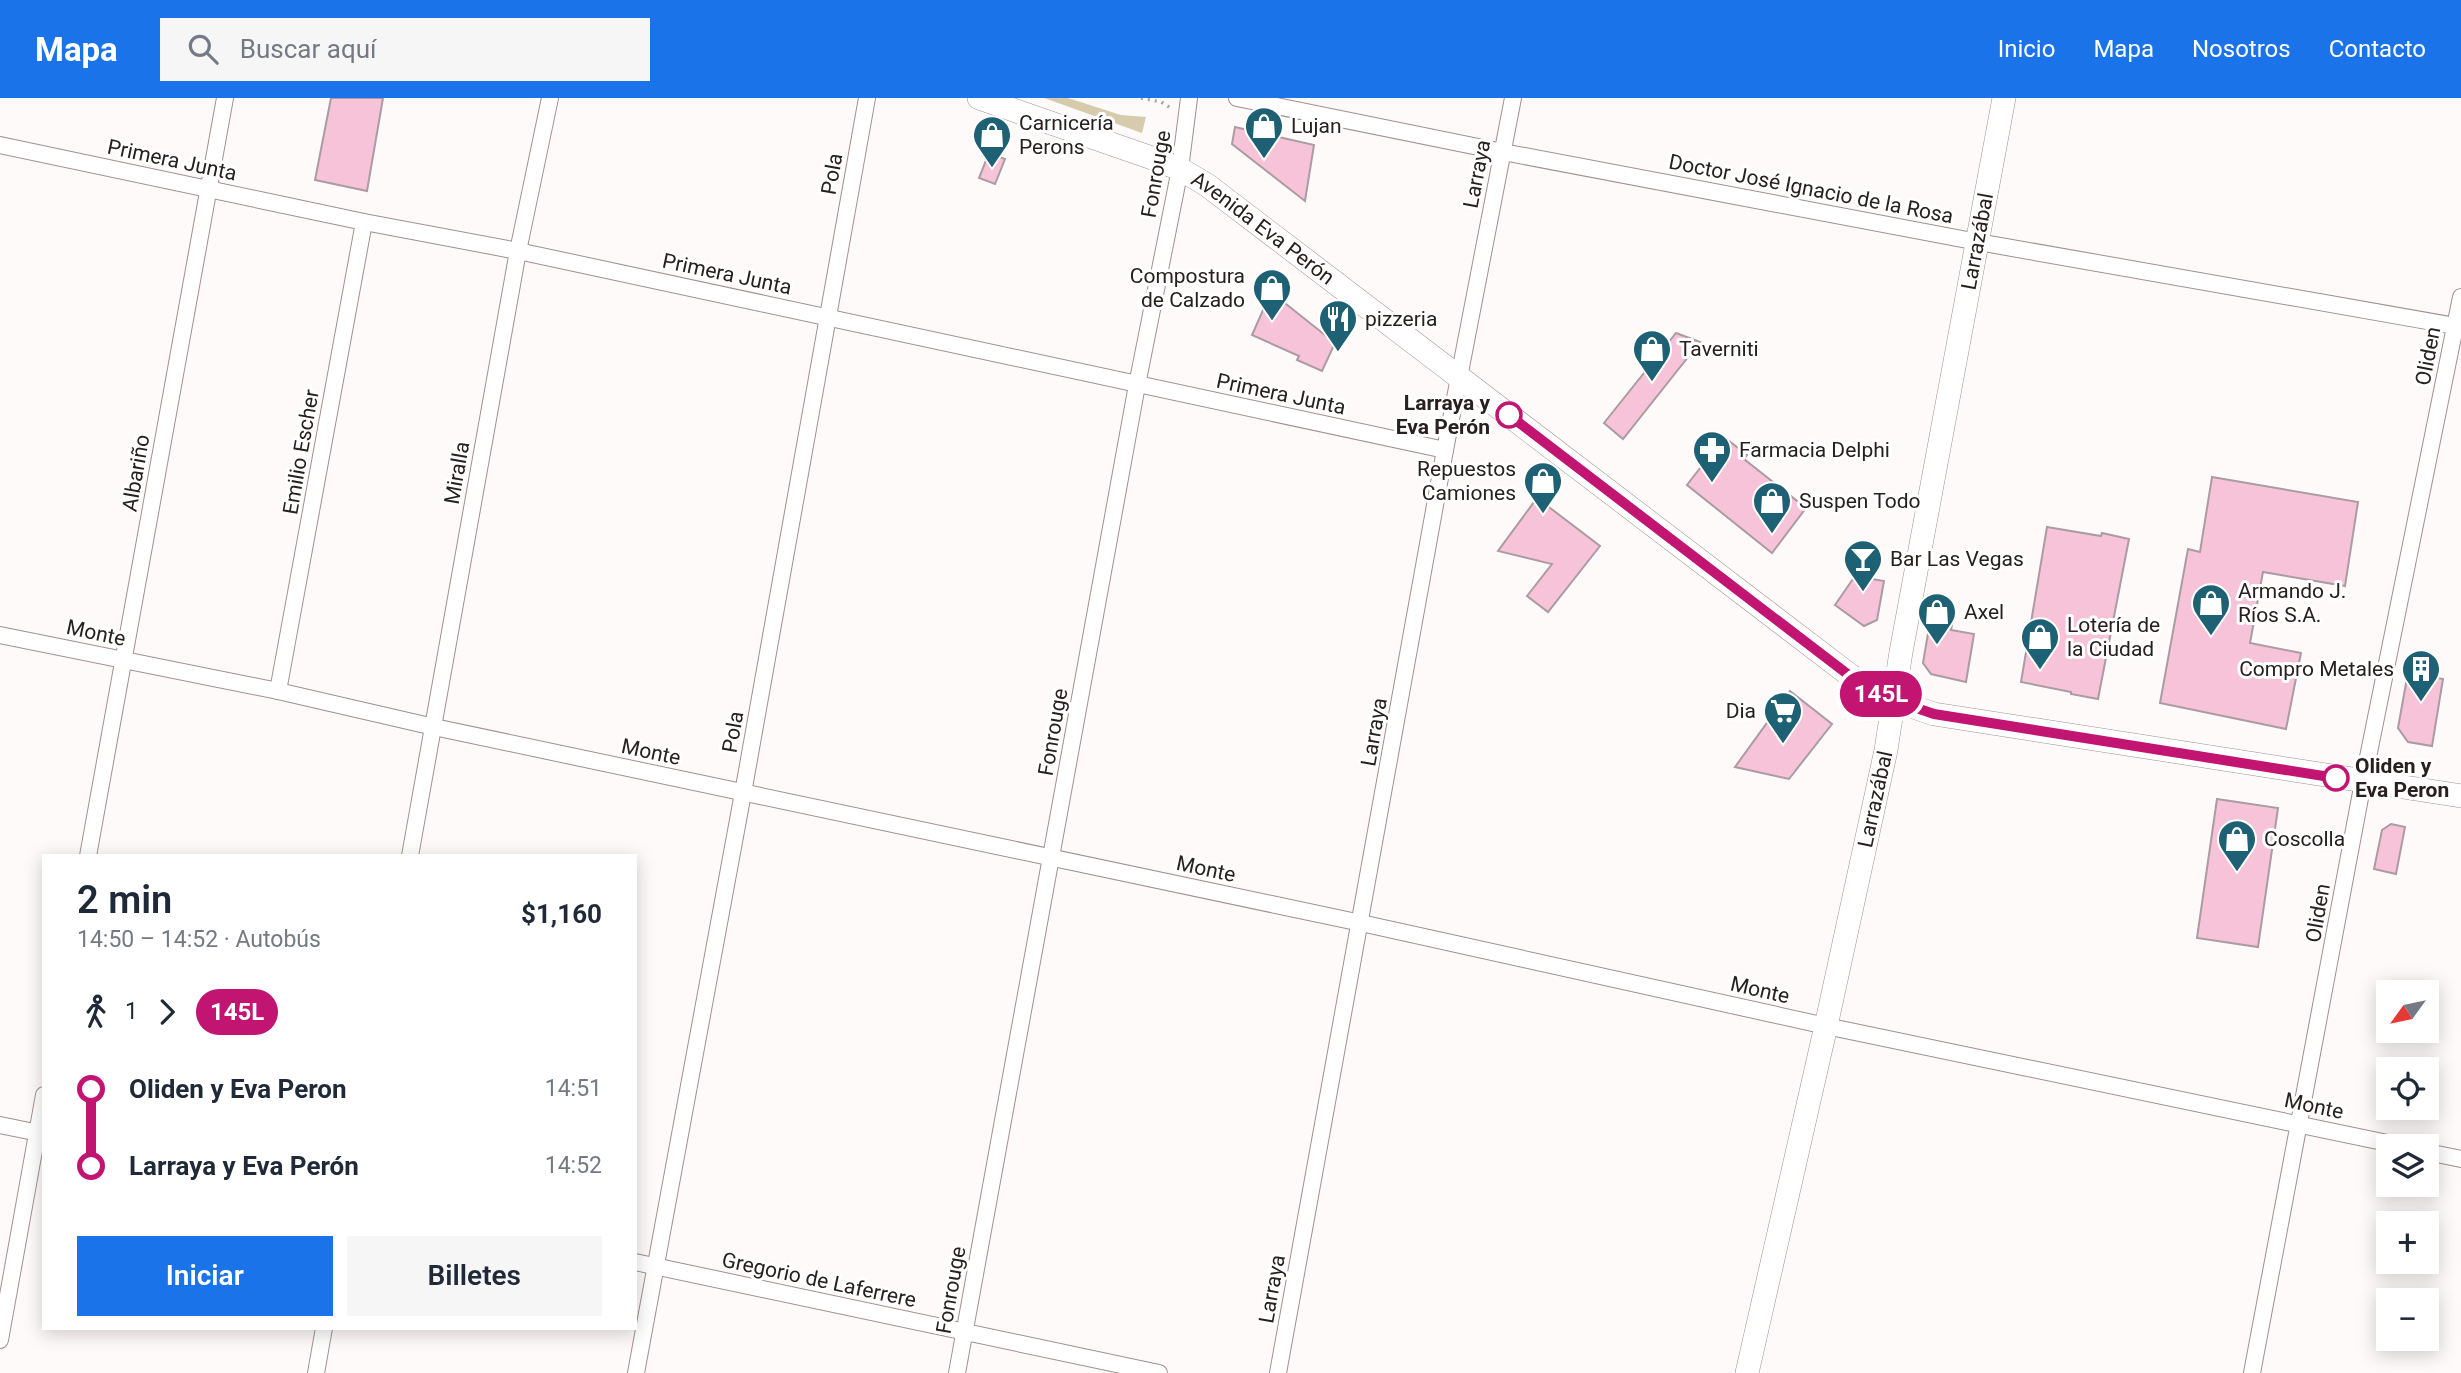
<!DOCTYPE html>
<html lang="es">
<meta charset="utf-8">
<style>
:root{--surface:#fff;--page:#f6f6f7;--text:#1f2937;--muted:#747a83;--accent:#1a73e8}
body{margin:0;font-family:Roboto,sans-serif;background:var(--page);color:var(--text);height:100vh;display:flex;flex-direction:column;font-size:26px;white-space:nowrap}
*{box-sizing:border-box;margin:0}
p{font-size:23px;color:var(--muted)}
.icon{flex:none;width:38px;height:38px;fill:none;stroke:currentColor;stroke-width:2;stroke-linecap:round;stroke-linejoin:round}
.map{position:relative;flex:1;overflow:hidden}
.sheet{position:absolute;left:42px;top:756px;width:595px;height:476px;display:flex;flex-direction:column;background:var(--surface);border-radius:0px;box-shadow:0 4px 18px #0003}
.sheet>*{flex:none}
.badge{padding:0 14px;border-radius:23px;font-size:24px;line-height:46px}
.needle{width:46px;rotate:237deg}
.controls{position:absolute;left:2376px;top:882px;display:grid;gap:14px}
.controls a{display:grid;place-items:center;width:63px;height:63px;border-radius:0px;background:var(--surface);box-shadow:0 4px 18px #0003;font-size:35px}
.map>.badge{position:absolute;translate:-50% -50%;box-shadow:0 0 0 4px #fff}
.legs{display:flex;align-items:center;gap:10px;height:77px;padding:0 35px;font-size:23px}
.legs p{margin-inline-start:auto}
.headline{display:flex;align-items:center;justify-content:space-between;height:119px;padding:0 35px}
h1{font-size:38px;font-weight:600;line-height:52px}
.primary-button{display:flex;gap:14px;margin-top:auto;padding:14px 35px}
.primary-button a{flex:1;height:80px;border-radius:0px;background:var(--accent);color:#fff;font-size:28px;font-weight:600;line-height:80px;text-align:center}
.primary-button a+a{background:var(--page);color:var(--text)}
ul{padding:0 35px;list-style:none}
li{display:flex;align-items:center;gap:24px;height:77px;font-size:26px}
li i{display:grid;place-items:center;width:10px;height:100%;margin:0 9px;background:currentColor}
li i::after{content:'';width:18px;height:18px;margin:-9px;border:5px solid;border-radius:50%;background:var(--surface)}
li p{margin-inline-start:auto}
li:first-child i{background:linear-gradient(#0000 50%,currentColor 0)}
li:last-child i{background:linear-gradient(currentColor 50%,#0000 0)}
header{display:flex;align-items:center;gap:42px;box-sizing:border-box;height:98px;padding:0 35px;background:var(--accent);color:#fff}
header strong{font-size:33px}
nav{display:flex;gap:38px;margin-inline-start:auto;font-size:24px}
.search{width:490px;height:63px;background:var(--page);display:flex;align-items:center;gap:18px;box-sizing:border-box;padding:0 24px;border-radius:0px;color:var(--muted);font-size:26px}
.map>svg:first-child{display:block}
.green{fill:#d7cbad}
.building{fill:#f7c3d9;stroke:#ab9ba2;stroke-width:2}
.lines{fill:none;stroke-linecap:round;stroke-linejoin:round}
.street-casing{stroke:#a1908f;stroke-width:18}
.secondary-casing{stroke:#a1908f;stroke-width:24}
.path{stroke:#aaa5a4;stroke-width:3.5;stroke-dasharray:2 5;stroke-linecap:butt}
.street{stroke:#fff;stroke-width:16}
.secondary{stroke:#fff;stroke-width:23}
.line-1-casing{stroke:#fff;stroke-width:16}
.line-1{stroke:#c11571;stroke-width:10}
.stop-1-dot{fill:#fff;stroke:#c11571;stroke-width:3.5}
.labels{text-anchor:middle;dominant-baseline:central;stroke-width:6;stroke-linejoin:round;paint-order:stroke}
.poi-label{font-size:21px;fill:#27201f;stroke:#fff;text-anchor:start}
.street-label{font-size:21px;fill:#27201f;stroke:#fff}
.stop-label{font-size:21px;font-weight:bold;fill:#27201f;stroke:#fff;text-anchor:end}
</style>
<header>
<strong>Mapa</strong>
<div class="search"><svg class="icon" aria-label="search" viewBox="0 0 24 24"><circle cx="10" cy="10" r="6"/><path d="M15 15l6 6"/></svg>Buscar aquí</div>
<nav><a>Inicio</a><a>Mapa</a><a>Nosotros</a><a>Contacto</a></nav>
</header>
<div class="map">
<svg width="2461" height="1275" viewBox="0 0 2461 1275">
<rect width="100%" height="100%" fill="#fefaf9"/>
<polygon class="green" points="1044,0 1068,0 1121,17 1146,19 1142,35"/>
<g class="building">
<polygon points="331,0 383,0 367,93 315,82"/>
<polygon points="1235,29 1314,47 1305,103 1232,46"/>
<polygon points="989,55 1005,61 995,86 979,80"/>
<polygon points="1271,194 1335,245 1322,273 1297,262 1299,258 1252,237"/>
<polygon points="1676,235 1700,244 1623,341 1604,325"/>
<polygon points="1724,339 1747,357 1744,361 1806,410 1772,455 1687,387"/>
<polygon points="2212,379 2358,404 2345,488 2263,474 2250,545 2301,555 2286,631 2160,605 2188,451 2200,454"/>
<polygon points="1537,400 1600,448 1548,514 1527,498 1552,466 1498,453"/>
<polygon points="2047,429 2101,438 2102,435 2129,441 2098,601 2071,596 2071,594 2021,584"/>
<polygon points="1855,478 1884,483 1877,522 1864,528 1835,507"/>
<polygon points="1933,506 1955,510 1951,532 1974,536 1966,584 1931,576 1923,565"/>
<polygon points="2408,574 2443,581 2432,648 2408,644 2398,630"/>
<polygon points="1790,593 1832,626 1789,681 1735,669"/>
<polygon points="2217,701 2278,710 2258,849 2197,840"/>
<polygon points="2391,726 2405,729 2396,776 2374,771 2382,732"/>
</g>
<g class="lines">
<defs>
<g id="street">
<polyline points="1237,0 1503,54 1978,144 2461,229"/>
<polyline points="0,47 364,124 518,153 1445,352"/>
<polyline points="0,537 278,593 434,629 1361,825 1826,928 2402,1048"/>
<polyline points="278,593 364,124"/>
<polyline points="88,758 225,0"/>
<polyline points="410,758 518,153 550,0"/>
<polyline points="0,1027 44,1036"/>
<polyline points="2427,1054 2461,1061"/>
<polyline points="635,1164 1159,1275"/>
<polyline points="0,1242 44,997"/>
<polyline points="316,1275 324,1230"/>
<polyline points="636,1275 743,695 867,0"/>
<polyline points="957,1275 1137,287 1180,71 1189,0"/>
<polyline points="1278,1275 1445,352 1513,0"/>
<polyline points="2252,1275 2363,684 2461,199"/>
</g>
<g id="secondary">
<path id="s1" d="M979 0 1152 60 1180 71 1207 87 1851 578 1893 602 1934 616 2461 698"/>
<path id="s2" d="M1747 1275 1826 928 1886 652 1901 554 2004 0"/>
</g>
</defs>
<use href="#street" class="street-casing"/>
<use href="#secondary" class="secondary-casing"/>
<polyline class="path" points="1141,0 1161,4 1171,10"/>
<use href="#street" class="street"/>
<use href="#secondary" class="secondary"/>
</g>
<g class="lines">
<defs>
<polyline id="line-1" points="1509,317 1850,578 1893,602 1934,616 2336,680"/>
</defs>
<use href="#line-1" class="line-1-casing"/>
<use href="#line-1" class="line-1"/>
</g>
<defs>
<symbol id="shop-pin" viewBox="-11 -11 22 30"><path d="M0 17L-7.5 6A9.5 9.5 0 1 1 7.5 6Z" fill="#1e6074" stroke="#fff"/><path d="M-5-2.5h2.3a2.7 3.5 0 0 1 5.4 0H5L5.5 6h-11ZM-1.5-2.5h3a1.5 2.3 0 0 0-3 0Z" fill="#fff"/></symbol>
<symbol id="restaurant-pin" viewBox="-11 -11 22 30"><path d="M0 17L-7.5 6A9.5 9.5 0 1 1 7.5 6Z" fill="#1e6074" stroke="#fff"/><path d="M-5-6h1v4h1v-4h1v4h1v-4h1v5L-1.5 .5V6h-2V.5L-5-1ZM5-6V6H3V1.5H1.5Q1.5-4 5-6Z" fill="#fff"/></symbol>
<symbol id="pharmacy-pin" viewBox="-11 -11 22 30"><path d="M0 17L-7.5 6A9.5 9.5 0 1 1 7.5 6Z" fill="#1e6074" stroke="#fff"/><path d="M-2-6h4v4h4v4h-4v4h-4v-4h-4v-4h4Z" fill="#fff"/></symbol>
<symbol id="bar-pin" viewBox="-11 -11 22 30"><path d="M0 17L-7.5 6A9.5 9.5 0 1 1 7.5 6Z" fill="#1e6074" stroke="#fff"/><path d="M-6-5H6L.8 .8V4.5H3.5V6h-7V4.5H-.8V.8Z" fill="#fff"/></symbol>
<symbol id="building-pin" viewBox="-11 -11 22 30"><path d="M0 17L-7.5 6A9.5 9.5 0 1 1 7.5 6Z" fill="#1e6074" stroke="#fff"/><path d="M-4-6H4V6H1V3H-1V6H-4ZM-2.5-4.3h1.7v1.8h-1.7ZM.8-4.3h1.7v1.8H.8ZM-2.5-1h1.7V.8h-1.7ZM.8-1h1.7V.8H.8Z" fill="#fff"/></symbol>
<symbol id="supermarket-pin" viewBox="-11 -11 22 30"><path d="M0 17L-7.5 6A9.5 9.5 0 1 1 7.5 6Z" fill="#1e6074" stroke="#fff"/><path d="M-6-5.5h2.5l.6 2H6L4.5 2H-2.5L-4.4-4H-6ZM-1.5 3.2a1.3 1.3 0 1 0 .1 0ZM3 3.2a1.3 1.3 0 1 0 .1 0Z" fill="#fff"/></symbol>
</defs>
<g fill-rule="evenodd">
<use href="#shop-pin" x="1242" y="6" width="44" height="60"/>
<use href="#shop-pin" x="970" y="15" width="44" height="60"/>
<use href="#shop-pin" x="1250" y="168" width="44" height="60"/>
<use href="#restaurant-pin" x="1316" y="199" width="44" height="60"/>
<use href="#shop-pin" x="1630" y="229" width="44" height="60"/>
<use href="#pharmacy-pin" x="1690" y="330" width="44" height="60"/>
<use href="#shop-pin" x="1521" y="361" width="44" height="60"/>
<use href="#shop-pin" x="1750" y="381" width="44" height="60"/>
<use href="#bar-pin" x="1841" y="439" width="44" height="60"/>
<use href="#shop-pin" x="2189" y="483" width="44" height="60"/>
<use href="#shop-pin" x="1915" y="492" width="44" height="60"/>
<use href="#shop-pin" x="2018" y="517" width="44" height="60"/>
<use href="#building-pin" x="2399" y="549" width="44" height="60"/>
<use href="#supermarket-pin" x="1761" y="591" width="44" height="60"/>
<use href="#shop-pin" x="2215" y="719" width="44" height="60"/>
</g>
<g class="stop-1-dot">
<circle cx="1509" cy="317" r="12"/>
<circle cx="2336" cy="680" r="12"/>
</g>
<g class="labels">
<g class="poi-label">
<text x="1019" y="25">Carnicería<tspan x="1019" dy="24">Perons</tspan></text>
<text x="1291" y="28">Lujan</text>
<text x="1245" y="178" text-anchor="end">Compostura<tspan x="1245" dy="24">de Calzado</tspan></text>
<text x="1365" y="221">pizzeria</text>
<text x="1679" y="251">Taverniti</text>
<text x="1739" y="352">Farmacia Delphi</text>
<text x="1516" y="371" text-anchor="end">Repuestos<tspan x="1516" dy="24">Camiones</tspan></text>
<text x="1799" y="403">Suspen Todo</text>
<text x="1890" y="461">Bar Las Vegas</text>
<text x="2238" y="493">Armando J.<tspan x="2238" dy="24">Ríos S.A.</tspan></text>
<text x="1964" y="514">Axel</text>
<text x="2067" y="527">Lotería de<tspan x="2067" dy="24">la Ciudad</tspan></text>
<text x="2394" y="571" text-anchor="end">Compro Metales</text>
<text x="1756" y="613" text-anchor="end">Dia</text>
<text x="2264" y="741">Coscolla</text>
</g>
<g class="street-label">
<text transform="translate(172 62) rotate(12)">Primera Junta</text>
<text transform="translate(832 76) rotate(-80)">Pola</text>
<text transform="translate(1156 76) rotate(-80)">Fonrouge</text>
<text transform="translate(1477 76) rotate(-79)">Larraya</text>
<text transform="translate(1811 91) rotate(11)">Doctor José Ignacio de la Rosa</text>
<text stroke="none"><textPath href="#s1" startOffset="315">Avenida Eva Perón</textPath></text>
<text stroke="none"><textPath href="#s2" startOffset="1155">Larrazábal</textPath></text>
<text transform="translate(727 176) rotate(12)">Primera Junta</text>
<text transform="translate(2428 258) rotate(-79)">Oliden</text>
<text transform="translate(1281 296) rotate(12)">Primera Junta</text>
<text transform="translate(301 354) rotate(-80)">Emilio Escher</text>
<text transform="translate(136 375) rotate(-80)">Albariño</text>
<text transform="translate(457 375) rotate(-80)">Miralla</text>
<text transform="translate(96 535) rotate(12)">Monte</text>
<text transform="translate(733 634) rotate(-80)">Pola</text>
<text transform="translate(1053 634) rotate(-80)">Fonrouge</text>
<text transform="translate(1374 634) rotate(-80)">Larraya</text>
<text transform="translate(651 654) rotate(12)">Monte</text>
<text stroke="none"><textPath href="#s2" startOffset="588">Larrazábal</textPath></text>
<text transform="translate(1206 771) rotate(12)">Monte</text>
<text transform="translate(2318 815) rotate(-80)">Oliden</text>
<text transform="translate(1760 892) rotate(13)">Monte</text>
<text transform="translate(2314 1008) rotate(12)">Monte</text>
<text transform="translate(819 1182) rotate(12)">Gregorio de Laferrere</text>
<text transform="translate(1272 1191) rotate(-80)">Larraya</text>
<text transform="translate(951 1192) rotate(-80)">Fonrouge</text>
</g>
<g class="stop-label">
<text x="1490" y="305">Larraya y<tspan x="1490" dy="24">Eva Perón</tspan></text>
<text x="2355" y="668" text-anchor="start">Oliden y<tspan x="2355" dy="24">Eva Peron</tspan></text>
</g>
</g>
</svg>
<div class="controls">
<a><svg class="needle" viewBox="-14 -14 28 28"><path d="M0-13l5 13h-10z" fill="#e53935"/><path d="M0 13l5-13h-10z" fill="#747a83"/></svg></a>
<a><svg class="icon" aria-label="locate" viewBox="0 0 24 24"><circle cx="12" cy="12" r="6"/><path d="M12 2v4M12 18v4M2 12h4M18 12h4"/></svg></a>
<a><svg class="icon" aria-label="layers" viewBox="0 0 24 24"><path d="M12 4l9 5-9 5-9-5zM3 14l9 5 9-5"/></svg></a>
<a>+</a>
<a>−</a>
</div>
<b class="badge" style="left:1881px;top:596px;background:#c11571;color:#fff">145L</b>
<section class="sheet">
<div class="headline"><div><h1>2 min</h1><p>14:50 – 14:52 · Autobús</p></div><b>$1,160</b></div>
<div class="legs"><svg class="icon" aria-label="walk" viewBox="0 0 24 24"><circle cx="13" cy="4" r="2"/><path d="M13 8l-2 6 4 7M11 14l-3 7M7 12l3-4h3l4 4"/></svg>1<svg class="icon" aria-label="forward" viewBox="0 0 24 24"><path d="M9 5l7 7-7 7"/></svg><b class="badge" style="background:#c11571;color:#fff">145L</b></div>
<ul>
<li><i style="color:#c11571"></i><b>Oliden y Eva Peron</b><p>14:51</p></li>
<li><i style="color:#c11571"></i><b>Larraya y Eva Perón</b><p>14:52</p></li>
</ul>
<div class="primary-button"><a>Iniciar</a><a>Billetes</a></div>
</section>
</div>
